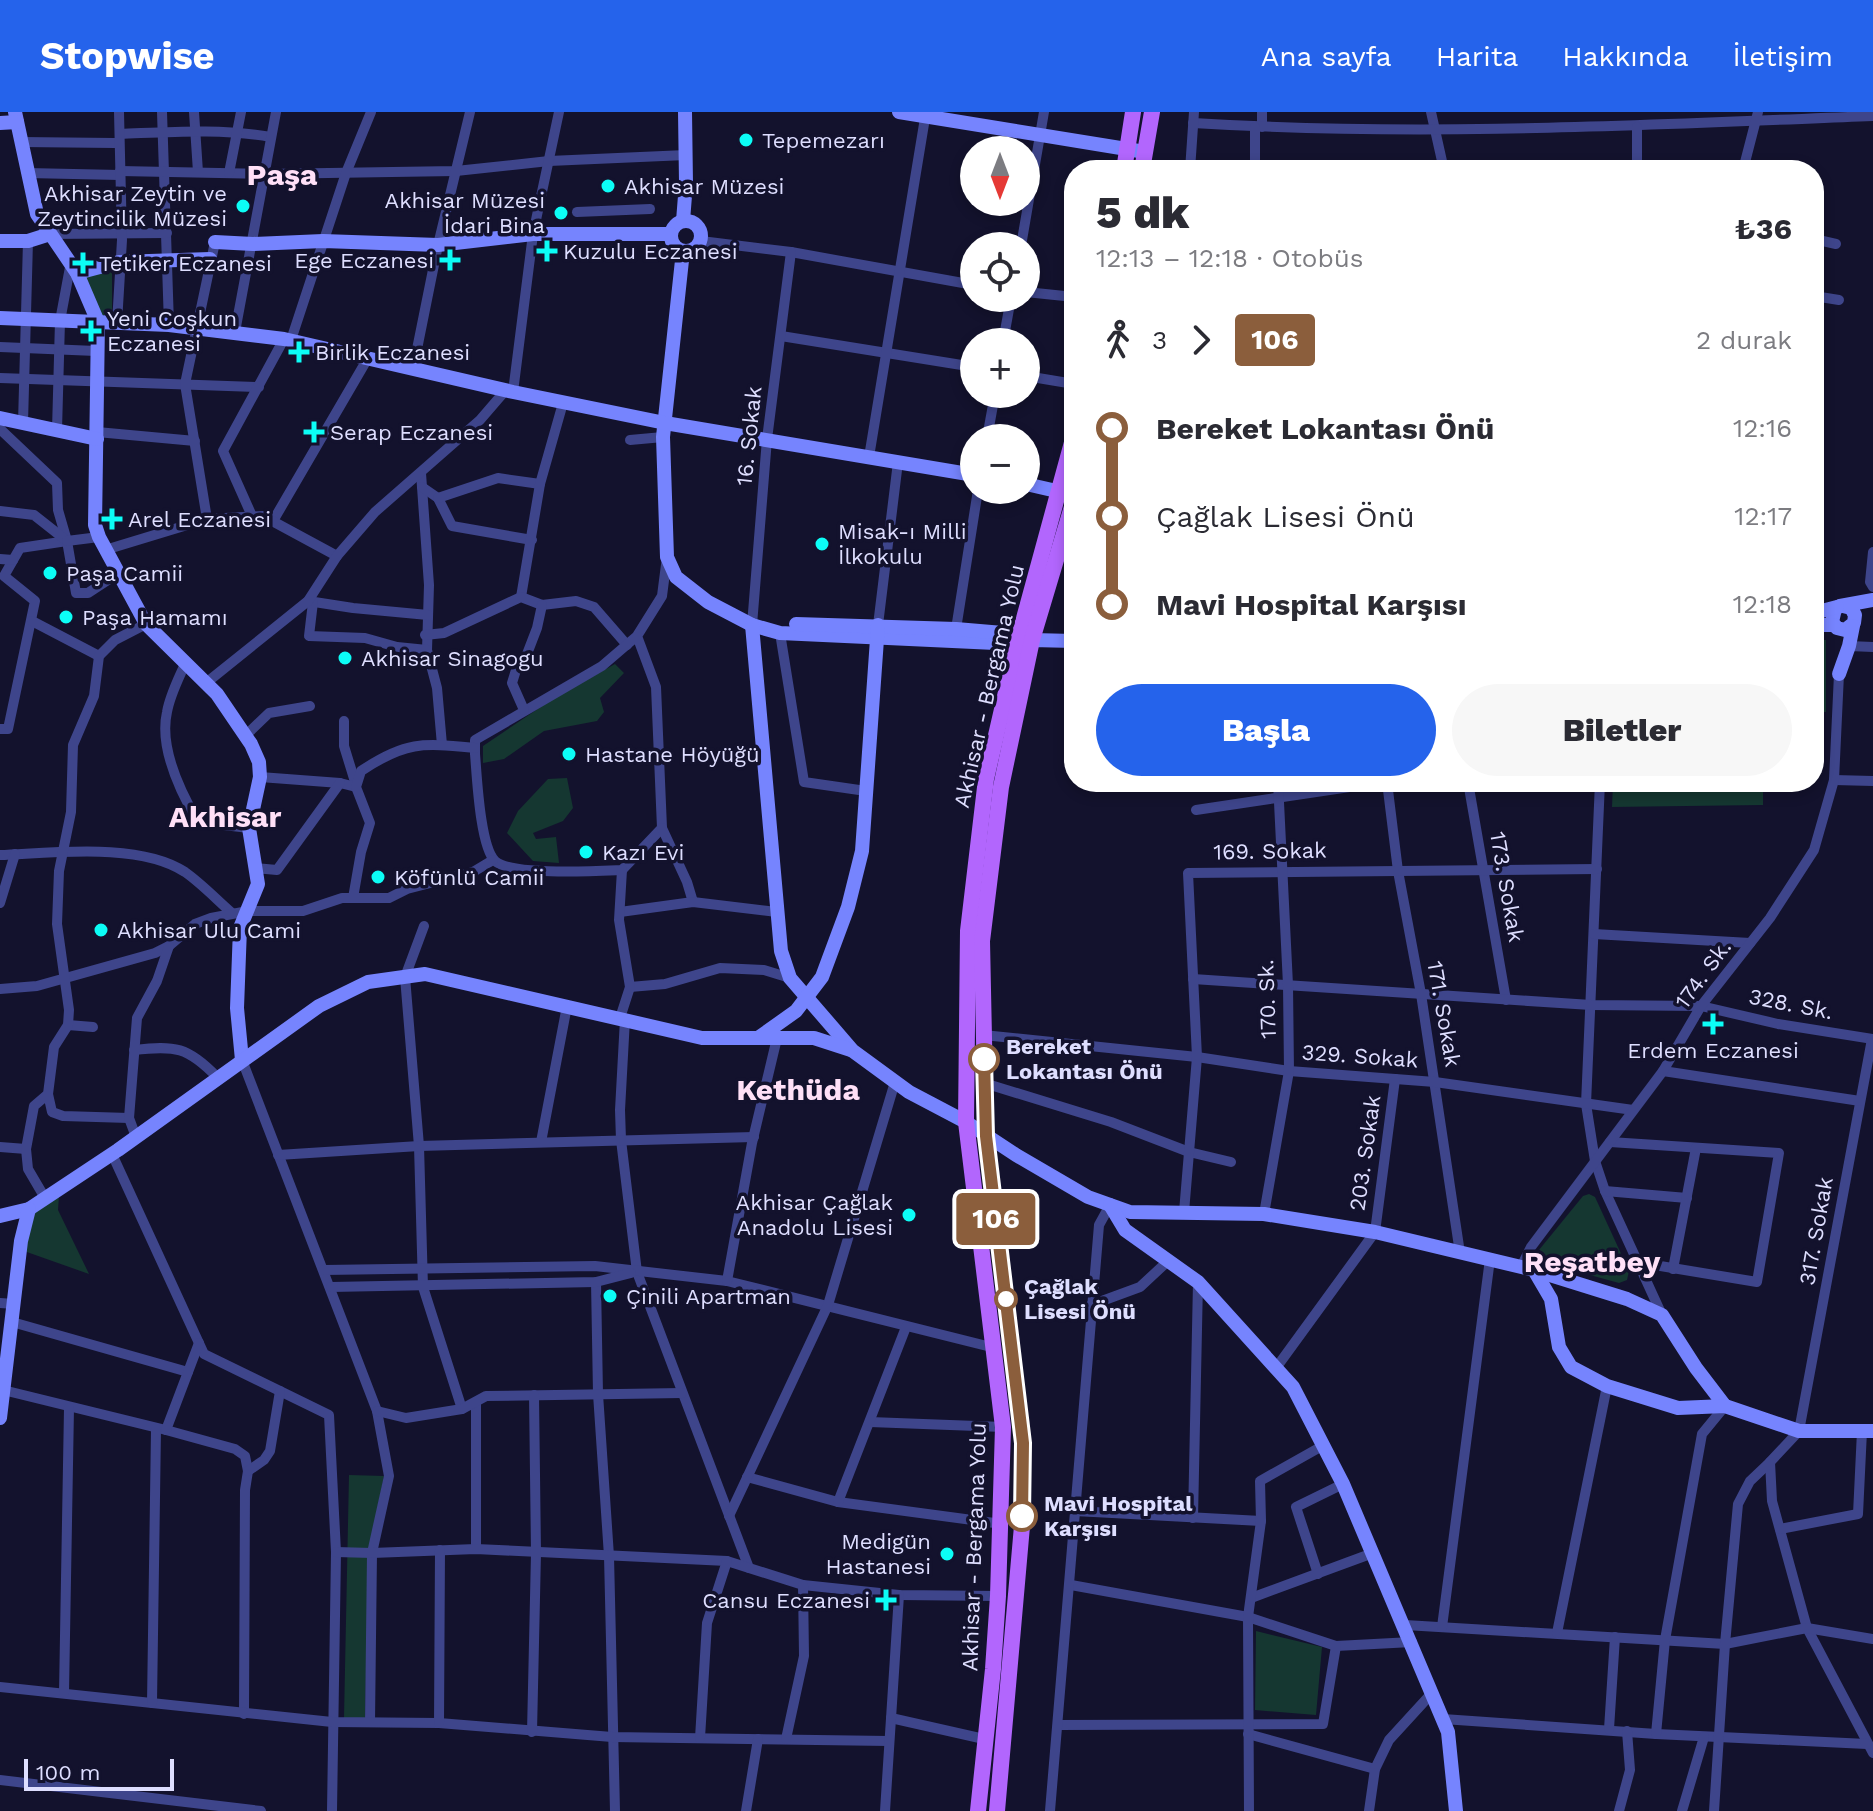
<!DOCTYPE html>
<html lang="tr">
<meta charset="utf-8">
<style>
:root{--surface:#fff;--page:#f7f7f7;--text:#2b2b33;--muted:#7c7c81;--accent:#2563eb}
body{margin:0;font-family:"Work Sans",sans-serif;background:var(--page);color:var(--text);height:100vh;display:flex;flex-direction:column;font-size:30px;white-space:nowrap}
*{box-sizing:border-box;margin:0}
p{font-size:26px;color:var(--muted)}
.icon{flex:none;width:44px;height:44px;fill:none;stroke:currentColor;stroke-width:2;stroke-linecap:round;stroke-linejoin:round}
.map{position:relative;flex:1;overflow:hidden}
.side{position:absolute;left:1064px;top:48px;width:760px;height:632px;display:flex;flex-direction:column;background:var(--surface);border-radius:32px;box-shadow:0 4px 12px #0003}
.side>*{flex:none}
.badge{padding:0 16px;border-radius:6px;font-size:28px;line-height:52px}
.needle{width:52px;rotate:180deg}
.fabs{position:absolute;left:960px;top:24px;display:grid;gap:16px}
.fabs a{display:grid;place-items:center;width:80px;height:80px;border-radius:50%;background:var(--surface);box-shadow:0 4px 12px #0003;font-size:40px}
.scale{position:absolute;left:24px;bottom:20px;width:150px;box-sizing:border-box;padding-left:8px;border:4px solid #dedeff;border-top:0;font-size:22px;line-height:28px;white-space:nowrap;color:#dedeff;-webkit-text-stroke:6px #13122d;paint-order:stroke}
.map>.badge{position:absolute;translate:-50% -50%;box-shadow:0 0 0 4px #fff}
.legs{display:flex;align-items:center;gap:12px;height:88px;padding:0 32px;font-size:26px}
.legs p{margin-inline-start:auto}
.summary{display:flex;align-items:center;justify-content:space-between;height:136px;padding:0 32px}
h1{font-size:44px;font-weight:800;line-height:60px}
.button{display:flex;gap:16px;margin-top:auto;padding:16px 32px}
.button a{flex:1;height:92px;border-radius:48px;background:var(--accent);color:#fff;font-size:32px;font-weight:800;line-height:92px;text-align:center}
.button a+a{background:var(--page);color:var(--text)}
ul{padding:0 32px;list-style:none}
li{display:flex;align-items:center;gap:28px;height:88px;font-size:30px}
li i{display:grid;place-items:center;width:12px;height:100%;margin:0 10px;background:currentColor}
li i::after{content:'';width:20px;height:20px;margin:-10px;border:6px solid;border-radius:50%;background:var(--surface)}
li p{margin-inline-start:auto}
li:first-child i{background:linear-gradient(#0000 50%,currentColor 0)}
li:last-child i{background:linear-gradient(currentColor 50%,#0000 0)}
header{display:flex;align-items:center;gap:48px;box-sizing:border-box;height:112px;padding:0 40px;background:var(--accent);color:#fff}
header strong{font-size:38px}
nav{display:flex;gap:44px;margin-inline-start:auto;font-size:28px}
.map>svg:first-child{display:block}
.green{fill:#153731}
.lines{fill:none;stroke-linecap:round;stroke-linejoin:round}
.street{stroke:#3e458b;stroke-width:10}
.secondary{stroke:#7684fe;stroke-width:14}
.primary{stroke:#b266fd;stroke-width:16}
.line-1-casing{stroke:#fff;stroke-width:18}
.line-1{stroke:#8b5e3c;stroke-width:12}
.poi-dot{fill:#0cfdf6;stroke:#13122d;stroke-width:3}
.stop-1-dot{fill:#fff;stroke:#8b5e3c;stroke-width:4}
.labels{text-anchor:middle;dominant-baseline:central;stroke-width:7;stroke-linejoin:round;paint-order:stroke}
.poi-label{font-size:22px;fill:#dedeff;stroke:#13122d;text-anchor:start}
.street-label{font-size:22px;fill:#dedeff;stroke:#13122d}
.stop-label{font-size:22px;font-weight:bold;fill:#dedeff;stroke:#13122d;text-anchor:start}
.district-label{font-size:30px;font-weight:bold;fill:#ffe0f7;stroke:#13122d}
</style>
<header>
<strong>Stopwise</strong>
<nav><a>Ana sayfa</a><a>Harita</a><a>Hakkında</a><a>İletişim</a></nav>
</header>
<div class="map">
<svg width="1873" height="1699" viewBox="0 0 1873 1699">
<rect width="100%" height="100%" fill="#13122d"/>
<g class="green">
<polygon points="112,156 112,204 101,203 82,163"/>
<rect x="1814" y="528" width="12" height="72"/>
<polygon points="615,552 624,561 600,586 604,600 597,609 544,619 504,647 483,651 483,634 554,586"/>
<polygon points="567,666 573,696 563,709 533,721 536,727 556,725 559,751 533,749 507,721 518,699 548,667"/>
<polygon points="1613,670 1763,670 1763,693 1612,695"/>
<polygon points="1589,1082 1595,1085 1629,1159 1627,1168 1619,1171 1546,1151 1540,1146 1539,1138 1583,1084"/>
<polygon points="59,1084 58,1098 89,1162 24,1139 28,1106"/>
<polygon points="349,1363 384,1364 369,1437 365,1606 344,1606"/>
<polygon points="1256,1519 1322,1535 1316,1603 1255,1598"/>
</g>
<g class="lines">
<g class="street">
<polyline points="162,0 169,213"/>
<polyline points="194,0 198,60"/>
<polyline points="1262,0 1262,15"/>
<polyline points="1431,0 1444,58"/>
<path d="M1193 11C1420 25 1646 13 1873 4"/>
<polyline points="1255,15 1255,58"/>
<polyline points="1637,15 1637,58"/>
<path d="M120 22C171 20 220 16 271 25"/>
<polyline points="21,30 115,31"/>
<polyline points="1190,58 1194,0"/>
<polyline points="1743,58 1758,0"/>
<polyline points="120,59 265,62 456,59 549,49 686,43"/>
<polyline points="27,61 120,63"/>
<polyline points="229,61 241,0"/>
<polyline points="577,100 650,97"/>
<polyline points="50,122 167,121"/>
<polyline points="1814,127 1836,132"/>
<polyline points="701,129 791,140 974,173"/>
<polyline points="1021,134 1044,0"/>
<polyline points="1026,180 1074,185"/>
<polyline points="1814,184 1839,188"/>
<polyline points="117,211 122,128 119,0"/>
<polyline points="235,220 276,0"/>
<polyline points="781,224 974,255"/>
<polyline points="291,228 346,61 371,0"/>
<polyline points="1003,230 1011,186"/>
<polyline points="0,235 96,239"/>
<polyline points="413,257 438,133 470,0"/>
<polyline points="1026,264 1074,272"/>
<polyline points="0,266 259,275"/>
<polyline points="513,280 533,122 559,0"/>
<polyline points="23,311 28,129"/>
<polyline points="0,317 57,371 58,398 67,429 20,436 4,464 35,489 8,617 0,617"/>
<polyline points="57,318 60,209 71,150"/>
<polyline points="97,320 195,329"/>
<polyline points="987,326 995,282"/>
<polyline points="630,328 663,325"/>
<polyline points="869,345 926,0"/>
<polyline points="421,361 429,473 427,538 437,576 442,633"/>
<polyline points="422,375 438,386 452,414 532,428"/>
<polyline points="438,386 498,366 540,372"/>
<polyline points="0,399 34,403 67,429 76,481 88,481 117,462"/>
<polyline points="252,404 223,339 284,227"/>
<polyline points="207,407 185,272 215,130"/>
<polyline points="273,409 368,246"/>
<polyline points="67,429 99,425"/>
<polyline points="105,438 207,407 263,404 337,444"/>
<polyline points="1873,440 1870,470 1873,475"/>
<polyline points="0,447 13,448"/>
<polyline points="521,485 540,372 563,291"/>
<polyline points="308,489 353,496 428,503"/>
<polyline points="313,490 309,524 365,526 397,535 427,538"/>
<polyline points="32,509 99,544"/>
<polyline points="752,513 767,327 791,140"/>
<polyline points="878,513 898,350"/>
<polyline points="956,517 978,378"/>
<polyline points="780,521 804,670 866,679"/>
<polyline points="425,523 444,521 521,485 542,493 576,489 594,495 627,533"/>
<path d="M637 524 656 575 662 716 622 758C598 759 512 764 495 749 480 734 477 665 475 642V628L602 554 637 524 662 484 667 445"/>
<polyline points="1849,534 1873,535"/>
<path d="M185 552C178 568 170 583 167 600 159 635 181 681 198 710L249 716"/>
<polyline points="206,571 308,489 337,444 375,400 480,308 505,279"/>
<polyline points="524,598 512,571 516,558 527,542 537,516 542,493"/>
<polyline points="344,609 344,634 356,673"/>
<polyline points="245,624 269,601 310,594"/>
<polyline points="260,665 340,671 356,675"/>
<polyline points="1834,668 1873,669"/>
<polyline points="1387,670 1398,759 1421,882 1460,1141"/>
<polyline points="1468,670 1506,888"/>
<polyline points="1600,670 1586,992 1595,1049 1605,1079 1662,1203"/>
<polyline points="1196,698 1383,670"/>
<polyline points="662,716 687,770 693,790"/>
<path d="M0 743C52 741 140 730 185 760 202 772 217 788 232 801"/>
<polyline points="255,756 277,758 340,671"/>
<path d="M353 786 361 740 370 711 356 675 361 659C406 629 422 631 475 636"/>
<polyline points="0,791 15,742"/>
<polyline points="620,800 693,790 777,800"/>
<polyline points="424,814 405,865 419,1034 423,1175 462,1297"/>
<polyline points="1594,822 1750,831"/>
<polyline points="1193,867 1591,893 1701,894 1778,912 1873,927"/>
<polyline points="630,875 665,872 720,856 764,858 790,866"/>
<polyline points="0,877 37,874 155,841 169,834 195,812 211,806 248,799 303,799 342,786 389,786 407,777 473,760 493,748"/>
<polyline points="620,906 630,875 619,808 622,758"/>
<polyline points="625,907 620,998 621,1028 637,1160 749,1456"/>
<polyline points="68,913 93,915"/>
<polyline points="983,923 1197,945 1289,959 1435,970 1633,998"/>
<polyline points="1872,927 1799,1319 1770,1350 1772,1389 1807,1516 1873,1641"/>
<path d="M134 938C175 933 188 935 217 965"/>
<polyline points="242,948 377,1299 389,1364 372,1441 370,1610"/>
<polyline points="1663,959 1860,989"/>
<polyline points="984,971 1111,1010 1189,1040 1231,1050"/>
<polyline points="48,982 52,1000 63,1004 129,1006"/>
<polyline points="136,1025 129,1006 137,906 157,869 169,834"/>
<polyline points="541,1030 567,894"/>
<polyline points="1610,1030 1779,1041 1757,1170 1636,1150"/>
<polyline points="0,1035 26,1037"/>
<polyline points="112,1042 204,1242 329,1303 336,1440 332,1699"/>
<polyline points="278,1043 419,1034 754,1025"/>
<polyline points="1605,1079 1687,1086"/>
<polyline points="45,1086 28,1057 26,1037 34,994 48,982 54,935 68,913 69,898 57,812 59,759 71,700 73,633 94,584 99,544 115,528 146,512"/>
<polyline points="1184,1100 1197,945 1188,761 1597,757"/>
<polyline points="1264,1102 1289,959 1288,873 1278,670"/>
<polyline points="1521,1155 1531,1135 1663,959 1701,894 1770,806 1814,738 1834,668 1839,562"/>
<polyline points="1673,1157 1696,1036"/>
<polyline points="324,1158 595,1154 727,1169 995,1236"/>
<polyline points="727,1169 752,1031 777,926"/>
<polyline points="596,1170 598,1282 609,1444 615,1699"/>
<polyline points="331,1175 596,1170 631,1161"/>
<polyline points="0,1191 14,1192"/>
<polyline points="1091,1193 1140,1175 1168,1149"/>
<polyline points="12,1210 188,1260"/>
<polyline points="1276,1256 1375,1120 1395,967"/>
<polyline points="3,1278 166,1318 235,1337 245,1344 248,1359 245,1378 244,1602"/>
<polyline points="476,1291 476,1437"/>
<polyline points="377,1299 406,1306 462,1297 486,1284 682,1281"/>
<polyline points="870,1310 1003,1315"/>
<polyline points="166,1318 199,1231"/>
<polyline points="248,1359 264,1348 270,1339 280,1279"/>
<polyline points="747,1365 838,1390 1002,1412"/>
<polyline points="838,1390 906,1215"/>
<polyline points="1075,1399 1261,1409"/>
<polyline points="729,1404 828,1193 895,970"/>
<polyline points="1193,1406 1198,1170"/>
<polyline points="1780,1417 1858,1402 1862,1319"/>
<polyline points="336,1440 372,1441 476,1437 727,1449 803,1473 899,1483 998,1484"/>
<polyline points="1318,1462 1296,1395 1343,1372"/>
<polyline points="1251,1486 1373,1441"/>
<polyline points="1405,1513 1725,1532 1807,1516 1873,1527"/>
<polyline points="1442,1515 1490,1147"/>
<polyline points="1557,1521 1607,1274"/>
<polyline points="1336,1534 1412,1530"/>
<polyline points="0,1575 332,1610 439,1611 612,1625 889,1629"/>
<polyline points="64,1581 69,1296"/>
<polyline points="152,1591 156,1317"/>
<polyline points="891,1606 984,1627"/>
<polyline points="1443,1607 1656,1622 1867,1632"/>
<polyline points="439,1611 440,1438"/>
<polyline points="1058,1613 1323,1612 1336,1534 1248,1505 1071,1473"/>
<polyline points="1609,1617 1615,1525"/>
<polyline points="532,1620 536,1441 534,1283"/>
<polyline points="1248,1622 1375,1657"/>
<polyline points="1656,1622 1665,1528 1702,1322 1725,1294"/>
<polyline points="700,1626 707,1511 727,1449"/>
<polyline points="786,1627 804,1544 803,1473"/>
<polyline points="0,1668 261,1699"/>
<polyline points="746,1699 758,1627"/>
<polyline points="885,1699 899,1483"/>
<path d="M1050 1699C1068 1504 1081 1308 1099 1113L1110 1093"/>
<polyline points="1249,1699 1248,1505 1261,1409 1260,1369 1324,1333"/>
<polyline points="1369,1699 1375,1657 1389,1628 1432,1581"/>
<polyline points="1619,1699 1630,1658 1627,1619"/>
<polyline points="1682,1699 1704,1625"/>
<polyline points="1714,1699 1725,1532 1738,1392 1750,1369 1770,1350"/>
</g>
<g class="secondary">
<polyline points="15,0 37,102 77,161 98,210 95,413 99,425 146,512 217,582 251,632 259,650 260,665 249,716 258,772 240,816 237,896 242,948"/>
<polyline points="899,0 1145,40"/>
<polyline points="0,11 17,10"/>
<circle cx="686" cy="124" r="15"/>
<polyline points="683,109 686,71 685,0"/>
<polyline points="0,129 28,129 50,122"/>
<polyline points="215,130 253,132 323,129 438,133 533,122 670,122"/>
<polyline points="683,139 663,325 667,445 676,465 708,490 752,513 780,521 1017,532 1032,528 1074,529"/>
<polyline points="77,161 119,150 210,147"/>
<polyline points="0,206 169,213 284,227 513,280 665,311 974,363"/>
<polyline points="0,306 97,327"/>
<polyline points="1026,372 1074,383"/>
<polyline points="1843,494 1851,496 1855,503 1854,511 1845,518 1837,516 1832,510 1835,497 1840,494 1873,488"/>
<polyline points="1814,501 1837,495"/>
<polyline points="796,512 956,517 1003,521"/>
<polyline points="752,513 781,839 790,866 853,939 909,980 966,1010 1016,1043 1088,1085 1130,1100 1264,1102 1375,1120 1534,1158 1627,1187 1662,1203 1696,1256 1725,1294"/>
<polyline points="1814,513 1833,513"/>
<polyline points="1839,562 1849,534 1853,514"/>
<polyline points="758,926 796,899 822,865 848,795 862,739 878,513"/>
<polyline points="1110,1093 1125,1118 1198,1170 1293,1275 1343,1372 1448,1620 1456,1699"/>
<polyline points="0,1104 29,1097 118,1038 319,894 368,870 425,862 702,926 814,926 851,938"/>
<polyline points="1534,1158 1551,1187 1559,1235 1571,1255 1607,1274 1678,1296 1725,1294 1799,1319 1873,1319"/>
<polyline points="0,1306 21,1129 29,1097"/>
</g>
<g class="primary">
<polyline points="1124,58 1133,0"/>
<polyline points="1142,58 1152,0"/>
<polyline points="978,1699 993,1557 998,1484 1003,1315 966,1010 968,819 986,667 1017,532 1074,323"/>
<polyline points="997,1699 1022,1414 1023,1331 986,1024 982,829 1001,675 1032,528 1074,388"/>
</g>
</g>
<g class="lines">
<defs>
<polyline id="line-1" points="984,947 986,1024 1023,1331 1022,1404"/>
</defs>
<use href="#line-1" class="line-1-casing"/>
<use href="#line-1" class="line-1"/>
</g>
<g class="poi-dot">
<circle cx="746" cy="28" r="8"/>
<circle cx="608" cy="74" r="8"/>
<circle cx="243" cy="94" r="8"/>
<circle cx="561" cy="101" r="8"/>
<path d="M543 127h8v8h8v8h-8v8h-8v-8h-8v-8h8z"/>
<path d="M446 136h8v8h8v8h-8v8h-8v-8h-8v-8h8z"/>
<path d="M79 139h8v8h8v8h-8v8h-8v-8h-8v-8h8z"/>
<path d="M87 207h8v8h8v8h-8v8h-8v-8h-8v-8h8z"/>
<path d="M295 228h8v8h8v8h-8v8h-8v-8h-8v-8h8z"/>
<path d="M310 308h8v8h8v8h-8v8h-8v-8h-8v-8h8z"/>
<path d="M108 395h8v8h8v8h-8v8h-8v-8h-8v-8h8z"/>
<circle cx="822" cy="432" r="8"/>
<circle cx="50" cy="461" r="8"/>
<circle cx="66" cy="505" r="8"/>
<circle cx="345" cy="546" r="8"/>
<circle cx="569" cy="642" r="8"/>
<circle cx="586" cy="740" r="8"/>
<circle cx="378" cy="765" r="8"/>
<circle cx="101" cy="818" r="8"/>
<path d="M1709 900h8v8h8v8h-8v8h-8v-8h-8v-8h8z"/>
<circle cx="909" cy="1103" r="8"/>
<circle cx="610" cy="1184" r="8"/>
<circle cx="947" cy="1442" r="8"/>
<path d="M882 1476h8v8h8v8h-8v8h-8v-8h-8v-8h8z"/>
</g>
<g class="stop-1-dot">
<circle cx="984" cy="947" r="14"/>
<circle cx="1006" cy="1187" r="10"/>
<circle cx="1022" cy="1404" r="14"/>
</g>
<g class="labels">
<g class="poi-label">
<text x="762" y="28">Tepemezarı</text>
<text x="624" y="74">Akhisar Müzesi</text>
<text x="227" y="81" text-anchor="end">Akhisar Zeytin ve<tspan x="227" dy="25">Zeytincilik Müzesi</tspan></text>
<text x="545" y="88" text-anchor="end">Akhisar Müzesi<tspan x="545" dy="25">İdari Bina</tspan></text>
<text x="563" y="139">Kuzulu Eczanesi</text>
<text x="434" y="148" text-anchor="end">Ege Eczanesi</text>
<text x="99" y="151">Tetiker Eczanesi</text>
<text x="107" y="206">Yeni Coşkun<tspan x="107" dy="25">Eczanesi</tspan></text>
<text x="315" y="240">Birlik Eczanesi</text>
<text x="330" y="320">Serap Eczanesi</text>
<text x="128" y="407">Arel Eczanesi</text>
<text x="838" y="419">Misak-ı Milli<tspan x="838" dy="25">İlkokulu</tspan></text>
<text x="66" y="461">Paşa Camii</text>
<text x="82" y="505">Paşa Hamamı</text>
<text x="361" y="546">Akhisar Sinagogu</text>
<text x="585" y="642">Hastane Höyüğü</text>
<text x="602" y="740">Kazı Evi</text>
<text x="394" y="765">Köfünlü Camii</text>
<text x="117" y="818">Akhisar Ulu Cami</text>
<text x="1713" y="938" text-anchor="middle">Erdem Eczanesi</text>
<text x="893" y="1090" text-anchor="end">Akhisar Çağlak<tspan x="893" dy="25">Anadolu Lisesi</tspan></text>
<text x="626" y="1184">Çinili Apartman</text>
<text x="931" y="1429" text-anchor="end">Medigün<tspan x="931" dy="25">Hastanesi</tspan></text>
<text x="870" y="1488" text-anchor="end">Cansu Eczanesi</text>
</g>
<g class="street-label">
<text transform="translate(749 324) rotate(-84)">16. Sokak</text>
<text transform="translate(989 574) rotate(-77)">Akhisar - Bergama Yolu</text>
<text transform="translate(1270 739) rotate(-1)">169. Sokak</text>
<text transform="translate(1507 775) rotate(80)">173. Sokak</text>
<text transform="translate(1703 862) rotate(-54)">174. Sk.</text>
<text transform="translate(1267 887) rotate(-92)">170. Sk.</text>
<text transform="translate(1791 892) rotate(11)">328. Sk.</text>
<text transform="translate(1444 902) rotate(80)">171. Sokak</text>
<text transform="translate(1360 944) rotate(4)">329. Sokak</text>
<text transform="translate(1365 1041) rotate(-82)">203. Sokak</text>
<text transform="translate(1816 1119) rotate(-80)">317. Sokak</text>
<text transform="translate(974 1435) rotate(-88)">Akhisar - Bergama Yolu</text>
</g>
<g class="stop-label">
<text x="1006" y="934">Bereket<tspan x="1006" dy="25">Lokantası Önü</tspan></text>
<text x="1024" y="1174">Çağlak<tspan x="1024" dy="25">Lisesi Önü</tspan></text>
<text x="1044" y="1391">Mavi Hospital<tspan x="1044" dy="25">Karşısı</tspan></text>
</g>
<g class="district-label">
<text x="282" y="62">Paşa</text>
<text x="225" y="704">Akhisar</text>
<text x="798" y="977">Kethüda</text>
<text x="1592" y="1149">Reşatbey</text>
</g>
</g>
</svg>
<div class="fabs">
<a><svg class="needle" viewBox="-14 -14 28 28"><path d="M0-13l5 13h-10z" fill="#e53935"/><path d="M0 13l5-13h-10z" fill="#7c7c81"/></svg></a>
<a><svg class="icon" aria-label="locate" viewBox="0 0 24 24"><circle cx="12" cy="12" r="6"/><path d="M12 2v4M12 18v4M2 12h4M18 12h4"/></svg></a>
<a>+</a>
<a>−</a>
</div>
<div class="scale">100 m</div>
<b class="badge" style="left:996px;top:1107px;background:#8b5e3c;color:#fff">106</b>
<section class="side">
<div class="summary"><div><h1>5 dk</h1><p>12:13 – 12:18 · Otobüs</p></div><b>₺36</b></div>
<div class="legs"><svg class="icon" aria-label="walk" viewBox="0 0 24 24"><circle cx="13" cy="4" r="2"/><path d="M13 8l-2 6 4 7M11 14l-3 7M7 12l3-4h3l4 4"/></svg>3<svg class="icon" aria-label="forward" viewBox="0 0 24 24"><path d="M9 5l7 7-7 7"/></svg><b class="badge" style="background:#8b5e3c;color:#fff">106</b><p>2 durak</p></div>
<ul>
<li><i style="color:#8b5e3c"></i><b>Bereket Lokantası Önü</b><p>12:16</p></li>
<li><i style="color:#8b5e3c"></i><span>Çağlak Lisesi Önü</span><p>12:17</p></li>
<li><i style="color:#8b5e3c"></i><b>Mavi Hospital Karşısı</b><p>12:18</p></li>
</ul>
<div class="button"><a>Başla</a><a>Biletler</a></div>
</section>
</div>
